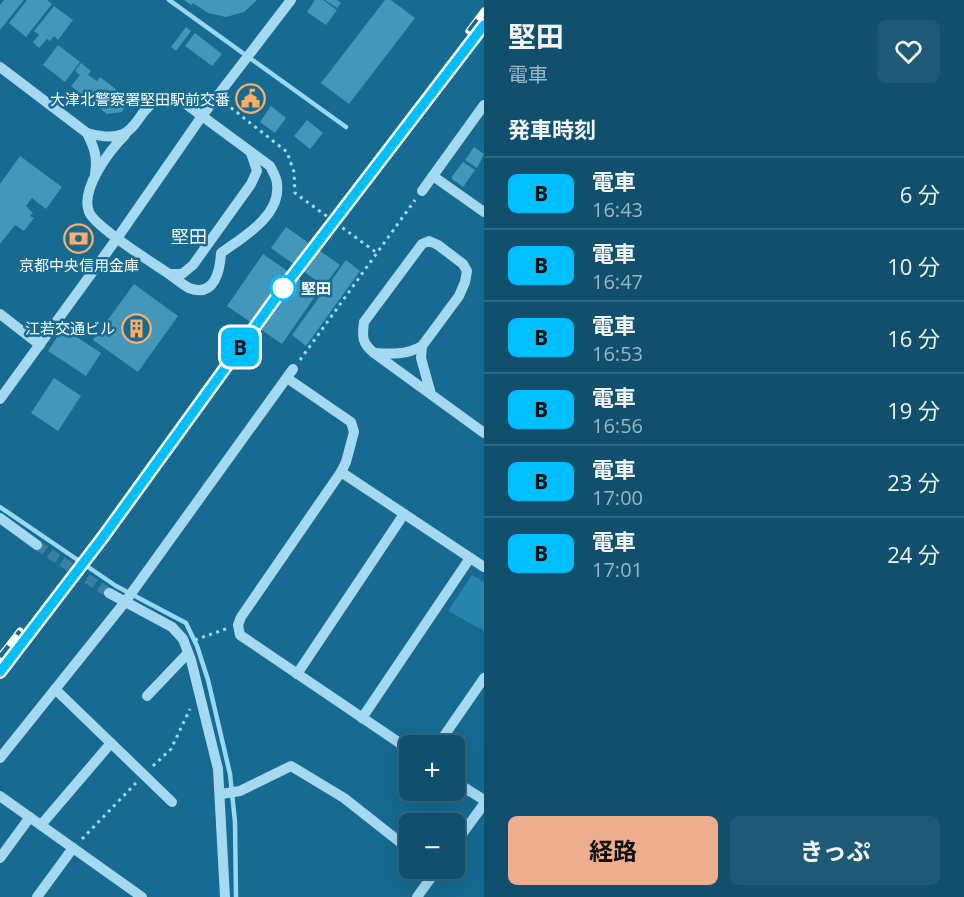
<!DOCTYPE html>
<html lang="ja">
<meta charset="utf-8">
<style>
:root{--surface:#11506d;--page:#1e5a75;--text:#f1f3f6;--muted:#9cb5c2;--line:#306780;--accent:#eead8d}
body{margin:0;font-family:"Open Sans","Noto Sans JP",sans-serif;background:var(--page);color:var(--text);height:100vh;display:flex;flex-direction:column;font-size:22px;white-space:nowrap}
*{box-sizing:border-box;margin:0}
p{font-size:20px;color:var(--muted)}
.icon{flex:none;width:33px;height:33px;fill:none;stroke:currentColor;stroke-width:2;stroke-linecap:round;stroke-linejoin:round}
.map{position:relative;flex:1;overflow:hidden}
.side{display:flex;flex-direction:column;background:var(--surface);width:480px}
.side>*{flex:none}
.badge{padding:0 12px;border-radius:9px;font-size:21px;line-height:39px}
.buttons{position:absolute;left:399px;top:735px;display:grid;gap:12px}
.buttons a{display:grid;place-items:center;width:66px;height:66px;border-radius:9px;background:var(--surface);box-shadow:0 6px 24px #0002,0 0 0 2px var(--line);font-size:30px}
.map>.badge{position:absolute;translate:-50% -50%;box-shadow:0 0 0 3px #fff}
h2{padding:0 24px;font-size:22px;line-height:54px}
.round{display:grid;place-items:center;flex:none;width:63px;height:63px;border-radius:9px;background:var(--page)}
.summary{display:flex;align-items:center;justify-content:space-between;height:102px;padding:0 24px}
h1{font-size:28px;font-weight:700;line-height:45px}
.button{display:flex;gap:12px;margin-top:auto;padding:12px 24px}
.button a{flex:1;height:69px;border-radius:9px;background:var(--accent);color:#111;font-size:24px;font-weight:700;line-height:69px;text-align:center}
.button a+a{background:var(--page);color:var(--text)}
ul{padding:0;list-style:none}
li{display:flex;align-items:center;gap:18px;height:72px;padding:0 24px;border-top:2px solid var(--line)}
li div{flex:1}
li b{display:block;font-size:22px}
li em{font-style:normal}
li .badge{min-width:66px;font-weight:700;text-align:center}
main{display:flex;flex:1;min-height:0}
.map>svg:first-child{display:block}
.green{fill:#2684ad}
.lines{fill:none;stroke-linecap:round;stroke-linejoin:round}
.stream{stroke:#97d8f3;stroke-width:4.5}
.building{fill:#4496ba}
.minor-tunnel{stroke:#3a80a2;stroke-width:10;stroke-dasharray:10 5;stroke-linecap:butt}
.path{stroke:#a5d9f0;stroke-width:3;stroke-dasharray:3 4.5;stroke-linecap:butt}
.minor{stroke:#a5d9f0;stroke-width:10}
.rail-casing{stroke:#fff;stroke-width:7}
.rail{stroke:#176a91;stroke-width:4.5;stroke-dasharray:14;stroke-linecap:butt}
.line-casing{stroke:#fff;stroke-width:14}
.line{stroke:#00bfff;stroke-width:9}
.stop-dot{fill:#fff;stroke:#00bfff;stroke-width:3}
.labels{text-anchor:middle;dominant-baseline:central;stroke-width:5;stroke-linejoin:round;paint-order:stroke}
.poi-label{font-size:15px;fill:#fff;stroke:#176a91;text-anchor:end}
.stop-label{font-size:15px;font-weight:bold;fill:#fff;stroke:#176a91;text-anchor:start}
.quarter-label{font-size:18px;fill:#fff;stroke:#176a91}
</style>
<main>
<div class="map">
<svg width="484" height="897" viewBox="0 0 484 897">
<rect width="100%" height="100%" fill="#176a91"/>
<polygon class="green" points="472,575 484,582 484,631 448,611"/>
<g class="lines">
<g class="stream">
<polyline points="169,0 346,127"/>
<polyline points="0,507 116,586 186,623 197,646 208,680 230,774 235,822 236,897"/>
</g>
</g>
<g class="building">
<polygon points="4,0 24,0 0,30 0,5"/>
<polygon points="27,0 47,0 52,4 26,37 9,23"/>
<polygon points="184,0 257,0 244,12 226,17 208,13 193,3 191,5"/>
<polygon points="315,0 323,0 337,10 326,25 307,12"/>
<polygon points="325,0 337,0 341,3 337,8"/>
<polygon points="385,0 391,0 415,18 349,104 321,83"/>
<polygon points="54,6 73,20 58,40 54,36 50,41 47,39 39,48 33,42 39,35 34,31"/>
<polygon points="186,27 191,31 176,51 171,47"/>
<polygon points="195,33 222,54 212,66 185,46"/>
<polygon points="58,45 80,62 65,82 43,65"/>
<polygon points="81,63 91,71 88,75 97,81 100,77 130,100 122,112 107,114 71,86 80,75 75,71"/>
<polygon points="256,85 265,93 250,111 241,102"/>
<polygon points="271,106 286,118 275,133 260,122"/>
<polygon points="307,120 323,133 310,149 294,136"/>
<polygon points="474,147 484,154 477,168 465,160"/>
<polygon points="20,156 62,187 46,209 32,198 26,206 33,213 30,216 34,218 24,231 15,225 0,244 0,184"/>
<polygon points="463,162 475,170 463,187 451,178"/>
<polygon points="286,227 340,265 324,286 271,248"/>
<polygon points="263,254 318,292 282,344 227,306"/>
<polygon points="346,260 360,271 306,346 292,335"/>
<polygon points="134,284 178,316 138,372 93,340"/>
<polygon points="63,328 101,353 86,376 48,351"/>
<polygon points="54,378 81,396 58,431 31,413"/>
</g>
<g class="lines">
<polyline class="minor-tunnel" points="37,545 109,593"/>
<g class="path">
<polyline points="225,103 287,152 294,172 295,193 377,253"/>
<polyline points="300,360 415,200"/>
<polyline points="195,640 228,628"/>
<polyline points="153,766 171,749 190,709"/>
<polyline points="82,839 136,783"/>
</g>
<g class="minor">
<path d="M0 67 87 133C145 149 129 107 165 98 169 97 175 98 179 99L270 166C273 172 277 178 277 184 281 216 243 237 221 253 220 270 215 298 189 288 183 285 176 279 169 274"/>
<path d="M87 133C94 147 98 158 95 173"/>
<path d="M125 135C110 150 80 189 89 212 95 227 153 263 169 274H182L193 265 251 184 257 171 251 153"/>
<polyline points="433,176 484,212"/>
<polyline points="422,191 484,105"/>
<polyline points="0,314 40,345"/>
<path d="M374 353C391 354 407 355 422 346"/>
<polyline points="287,378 351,422 354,432 346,462 341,472 241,617 238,625 240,635 410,750"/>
<path d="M431 394 421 358 422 346 459 296 465 282 467 271 463 264 438 245 429 241 422 244 364 322C362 337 362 343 374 353L484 433"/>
<polyline points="0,399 118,237 202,116 291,0"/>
<polyline points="341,472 484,567"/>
<polyline points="0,518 37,545"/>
<polyline points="109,593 172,627 183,639 191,660 218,769 225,897"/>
<polyline points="297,674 404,514"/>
<polyline points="55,689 172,802"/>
<polyline points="147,696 188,653"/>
<polyline points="362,718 470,558"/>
<polyline points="437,746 484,678"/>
<polyline points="0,758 125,602 293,369"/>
<polyline points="454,781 484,800"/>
<polyline points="221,794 240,791 291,766 344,798 410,850"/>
<polyline points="0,796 142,897"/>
<polyline points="41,825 111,743"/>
<polyline points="454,845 484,804"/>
<polyline points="0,858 30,817"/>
<polyline points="37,897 73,848"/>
<polyline points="417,897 436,871 433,868"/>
</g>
<defs>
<g id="rail">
<polyline points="469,31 484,11"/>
<polyline points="0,657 20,631"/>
<polyline points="0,672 103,537 283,288 484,25"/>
</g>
</defs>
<use href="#rail" class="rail-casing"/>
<use href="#rail" class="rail"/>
</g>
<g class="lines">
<defs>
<polyline id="line" points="0,672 103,537 283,288 484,25"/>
</defs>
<use href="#line" class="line-casing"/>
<use href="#line" class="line"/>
</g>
<defs>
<symbol id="civic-ring" viewBox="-11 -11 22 22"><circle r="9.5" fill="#176a91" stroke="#ffac64" stroke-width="1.5"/><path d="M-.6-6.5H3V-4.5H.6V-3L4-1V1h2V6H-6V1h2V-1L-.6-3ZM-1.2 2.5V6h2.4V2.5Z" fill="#ffac64"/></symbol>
<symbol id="bank-ring" viewBox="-11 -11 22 22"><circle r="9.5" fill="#176a91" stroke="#ffac64" stroke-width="1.5"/><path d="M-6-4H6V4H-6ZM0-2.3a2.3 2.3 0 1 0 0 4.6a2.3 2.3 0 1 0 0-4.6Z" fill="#ffac64"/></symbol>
<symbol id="building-ring" viewBox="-11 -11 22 22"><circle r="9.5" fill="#176a91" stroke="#ffac64" stroke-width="1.5"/><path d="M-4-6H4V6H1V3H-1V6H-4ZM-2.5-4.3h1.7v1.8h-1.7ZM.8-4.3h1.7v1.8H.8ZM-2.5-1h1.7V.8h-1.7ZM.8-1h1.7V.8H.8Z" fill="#ffac64"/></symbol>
</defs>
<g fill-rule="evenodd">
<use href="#civic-ring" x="234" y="82" width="33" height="33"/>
<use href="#bank-ring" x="62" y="222" width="33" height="33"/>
<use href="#building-ring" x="120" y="312" width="33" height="33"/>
</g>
<circle class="stop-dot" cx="283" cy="288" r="12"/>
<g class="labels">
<g class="poi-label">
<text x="230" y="99">大津北警察署堅田駅前交番</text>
<text x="79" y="265" text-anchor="middle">京都中央信用金庫</text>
<text x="115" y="328">江若交通ビル</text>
</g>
<g class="stop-label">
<text x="301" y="288">堅田</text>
</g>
<g class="quarter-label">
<text x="189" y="236">堅田</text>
</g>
</g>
</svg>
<div class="buttons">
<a>+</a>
<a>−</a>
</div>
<b class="badge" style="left:240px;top:347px;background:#00bfff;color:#111">B</b>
</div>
<section class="side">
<div class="summary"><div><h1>堅田</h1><p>電車</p></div><a class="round"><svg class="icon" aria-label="heart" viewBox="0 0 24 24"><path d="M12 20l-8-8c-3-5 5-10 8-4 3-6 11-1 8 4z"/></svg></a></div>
<h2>発車時刻</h2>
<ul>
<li><span class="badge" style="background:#00bfff;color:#111">B</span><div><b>電車</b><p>16:43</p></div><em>6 分</em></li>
<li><span class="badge" style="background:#00bfff;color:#111">B</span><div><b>電車</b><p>16:47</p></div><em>10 分</em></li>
<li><span class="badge" style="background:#00bfff;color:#111">B</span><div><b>電車</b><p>16:53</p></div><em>16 分</em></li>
<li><span class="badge" style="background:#00bfff;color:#111">B</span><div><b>電車</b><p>16:56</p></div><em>19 分</em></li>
<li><span class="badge" style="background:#00bfff;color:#111">B</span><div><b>電車</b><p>17:00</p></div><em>23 分</em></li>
<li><span class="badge" style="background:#00bfff;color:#111">B</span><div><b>電車</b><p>17:01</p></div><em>24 分</em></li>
</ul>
<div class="button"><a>経路</a><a>きっぷ</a></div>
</section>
</main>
